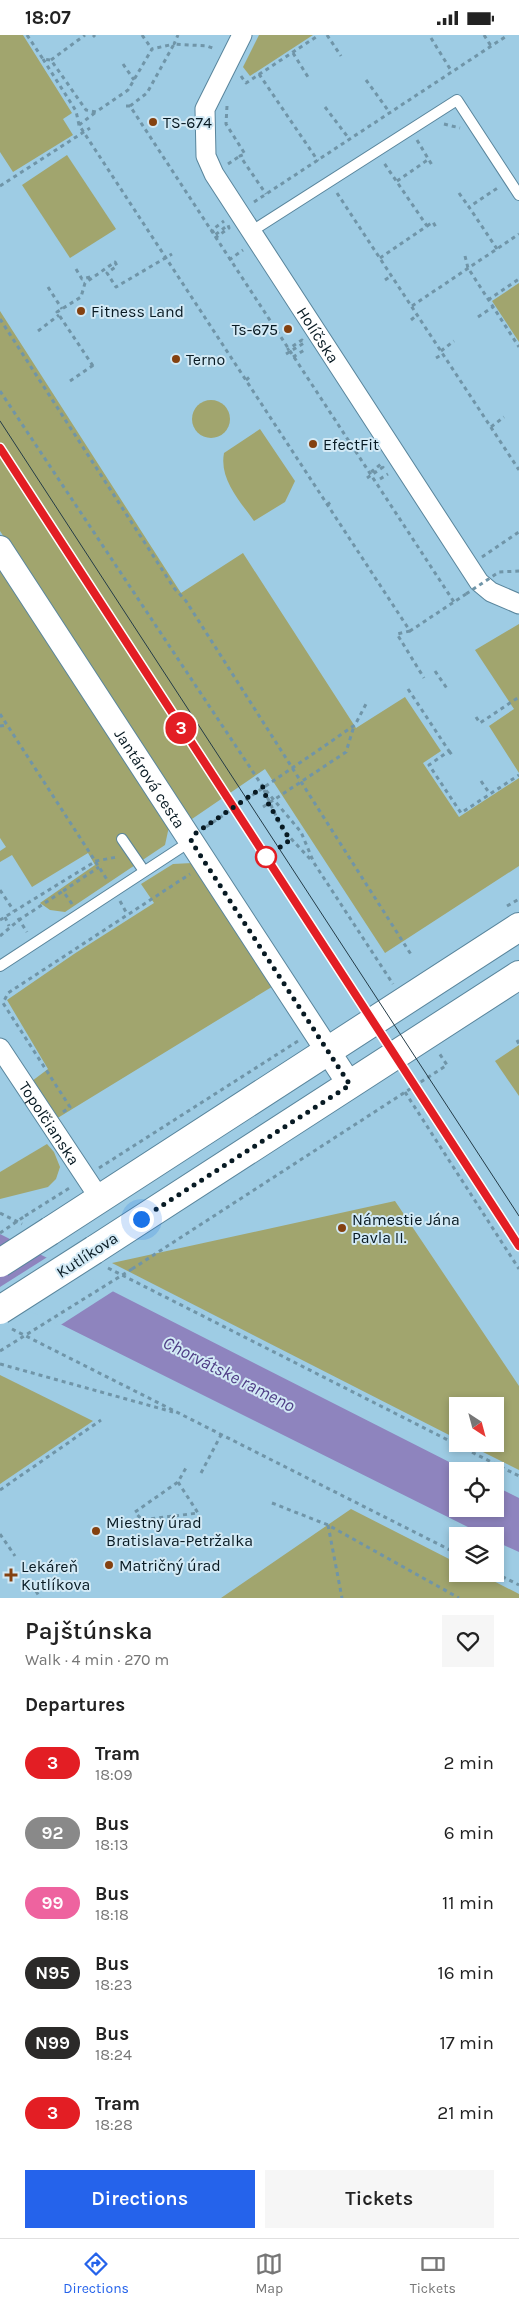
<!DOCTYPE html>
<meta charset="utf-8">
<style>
:root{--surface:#fff;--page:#f6f6f6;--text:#222;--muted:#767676;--line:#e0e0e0;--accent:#2563eb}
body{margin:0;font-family:Karla,sans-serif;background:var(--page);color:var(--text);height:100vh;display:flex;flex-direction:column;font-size:19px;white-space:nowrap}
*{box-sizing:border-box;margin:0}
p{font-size:16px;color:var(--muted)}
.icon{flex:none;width:28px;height:28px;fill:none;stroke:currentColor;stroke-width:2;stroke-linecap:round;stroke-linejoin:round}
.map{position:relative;height:1563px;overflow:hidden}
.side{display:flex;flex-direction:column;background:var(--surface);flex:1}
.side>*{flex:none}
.badge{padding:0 10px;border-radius:16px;font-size:18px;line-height:32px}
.needle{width:32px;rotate:144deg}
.buttons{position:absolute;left:449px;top:1362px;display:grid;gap:10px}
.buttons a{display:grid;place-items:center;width:55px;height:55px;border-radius:0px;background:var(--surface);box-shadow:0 2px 8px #0003;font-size:25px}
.you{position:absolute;width:25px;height:25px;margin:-12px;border:4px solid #fff;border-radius:50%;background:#1a73e8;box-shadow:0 0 0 8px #1a73e833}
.map>.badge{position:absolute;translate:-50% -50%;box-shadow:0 0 0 2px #fff}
h2{padding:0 25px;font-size:19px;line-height:45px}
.round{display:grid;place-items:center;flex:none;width:52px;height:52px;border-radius:0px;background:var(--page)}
.headline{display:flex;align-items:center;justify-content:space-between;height:85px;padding:0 25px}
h1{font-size:24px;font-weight:600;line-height:38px}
.cta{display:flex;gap:10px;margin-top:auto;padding:10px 25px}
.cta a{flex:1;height:58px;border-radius:0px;background:var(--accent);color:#fff;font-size:20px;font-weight:600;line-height:58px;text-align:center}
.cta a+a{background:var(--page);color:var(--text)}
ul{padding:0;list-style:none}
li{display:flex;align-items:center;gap:15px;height:70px;padding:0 25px}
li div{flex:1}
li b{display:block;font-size:19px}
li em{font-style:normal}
li .badge{min-width:55px;font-weight:700;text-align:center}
.status{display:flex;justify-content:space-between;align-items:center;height:35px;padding:0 25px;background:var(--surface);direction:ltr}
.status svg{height:14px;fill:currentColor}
.menu{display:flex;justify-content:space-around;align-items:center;height:70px;border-top:1px solid var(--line);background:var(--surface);font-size:14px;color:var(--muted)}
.menu a{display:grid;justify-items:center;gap:2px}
.menu .active{color:var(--accent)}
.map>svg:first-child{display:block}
.green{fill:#a1a56e}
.water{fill:#8e84be}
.pier{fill:#9ecce4}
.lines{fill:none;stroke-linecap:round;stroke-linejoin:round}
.service-casing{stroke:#59859c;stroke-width:12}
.minor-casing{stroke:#59859c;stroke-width:21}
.tertiary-casing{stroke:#59859c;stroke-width:26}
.secondary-casing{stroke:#59859c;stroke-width:30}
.path{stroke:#7095a8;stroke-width:3;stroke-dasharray:4 4;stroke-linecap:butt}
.service{stroke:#fff;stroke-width:10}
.minor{stroke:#fff;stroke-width:19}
.tertiary{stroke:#fff;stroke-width:24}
.secondary{stroke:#fff;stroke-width:28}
.tram{stroke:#243b47;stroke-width:1}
.secondary-bridge-casing{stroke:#59859c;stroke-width:30;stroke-linecap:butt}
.path-bridge{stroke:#7095a8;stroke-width:3;stroke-dasharray:4 4;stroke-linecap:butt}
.secondary-bridge{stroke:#fff;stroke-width:28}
.line-casing{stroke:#fff;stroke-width:11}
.line{stroke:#e31e24;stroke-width:8}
.walk{stroke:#081a23;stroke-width:5;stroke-dasharray:0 9}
.poi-dot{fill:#844110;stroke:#d2e9f5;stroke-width:2}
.stop-dot{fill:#fff;stroke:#e31e24;stroke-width:2.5}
.labels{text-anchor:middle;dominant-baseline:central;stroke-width:4;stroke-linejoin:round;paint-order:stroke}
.poi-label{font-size:16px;fill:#081a23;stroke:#d2e9f5;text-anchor:start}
.street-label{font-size:16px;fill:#081a23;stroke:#d2e9f5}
.water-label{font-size:18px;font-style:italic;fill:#4e3d85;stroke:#d2e9f5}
</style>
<div class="status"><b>18:07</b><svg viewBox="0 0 49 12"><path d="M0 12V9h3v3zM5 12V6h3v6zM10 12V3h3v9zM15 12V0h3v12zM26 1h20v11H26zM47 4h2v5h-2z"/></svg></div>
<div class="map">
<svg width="519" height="1563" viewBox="0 0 519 1563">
<rect width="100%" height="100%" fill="#9ecce4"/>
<g class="green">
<polygon points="0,0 23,0 72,78 63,84 73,100 13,137 0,117"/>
<polygon points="259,0 313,0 250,41 243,32"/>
<polygon points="67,120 116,194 70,223 22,150"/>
<polygon points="519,248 519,307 492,266"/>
<polygon points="0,276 181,558 243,518 356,693 405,662 441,716 423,728 459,782 519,743 519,831 385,918 265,734 189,786 0,496"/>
<circle cx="211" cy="384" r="19"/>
<path d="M260 394 295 446 285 467 254 486C240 466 219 444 224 418Z"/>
<polygon points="0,527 170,787 165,810 65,877 50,875 40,868 95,830 88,818 32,852 12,820 0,827 0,816 6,812 0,803"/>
<polygon points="519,589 519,738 489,691 514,674 475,615"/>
<polygon points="192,828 275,950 56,1084 32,1046 48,1034 7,965 74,919 154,868 141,849 173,829"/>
<polygon points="519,1010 519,1061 495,1026"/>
<polygon points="47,1109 54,1117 60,1132 56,1144 48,1152 0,1164 0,1137"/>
<polygon points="395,1166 519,1351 519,1435 467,1409 495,1409 495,1371 458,1371 457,1404 112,1228"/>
<polygon points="0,1340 93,1386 0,1449"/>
<polygon points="351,1474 457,1528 458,1539 480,1539 519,1559 519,1563 221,1563"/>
</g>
<polygon class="water" points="0,1199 467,1436 458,1436 458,1474 495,1474 495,1451 519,1463 519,1517 495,1506 495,1501 486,1501 0,1259"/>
<polygon class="pier" points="49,1221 115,1255 59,1291 0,1261 0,1252"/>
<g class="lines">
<defs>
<g id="service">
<polyline points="252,196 457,65 519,160"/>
<polyline points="122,804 144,836"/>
<polyline points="0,931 191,806"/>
</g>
<g id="minor">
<path id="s1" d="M242 0 205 74 206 121 214 139 479 547 491 557 519 569"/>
<path id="s2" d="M0 1013 100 1164"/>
</g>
<g id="tertiary">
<path id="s3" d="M0 513 350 1050"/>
</g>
<g id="secondary">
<polyline points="50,1196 519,892"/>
<polyline points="94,1215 519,940"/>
</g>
</defs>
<use href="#service" class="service-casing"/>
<use href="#minor" class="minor-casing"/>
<use href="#tertiary" class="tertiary-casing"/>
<use href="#secondary" class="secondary-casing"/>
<g class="path">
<polyline points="27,0 43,24 51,25 86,75 96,77 128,55 152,14 174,9 178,0"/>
<polyline points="93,0 95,2"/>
<polyline points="142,0 152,14"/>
<polyline points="327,0 341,21"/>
<polyline points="484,0 491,11"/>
<polyline points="431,3 452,37"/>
<polyline points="293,18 308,42"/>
<polyline points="43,24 76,76 79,90 410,596 466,559"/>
<polyline points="51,25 85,0"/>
<polyline points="123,29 134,45"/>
<polyline points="259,39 318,126"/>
<polyline points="241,41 246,48 319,0"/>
<polyline points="366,45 390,78"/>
<polyline points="126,71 130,71 454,567"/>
<polyline points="130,71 147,58 174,9 207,11 215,14"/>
<polyline points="227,71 226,89 245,119 240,121 266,159"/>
<polyline points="325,72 350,105"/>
<polyline points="444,89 460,93"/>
<polyline points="79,90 96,77"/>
<polyline points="417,105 432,130"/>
<polyline points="228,129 240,121"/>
<polyline points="397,146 429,124"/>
<polyline points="0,151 90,93"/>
<polyline points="337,158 519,435"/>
<polyline points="459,158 469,172"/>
<polyline points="254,167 508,0"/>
<polyline points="427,191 433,187 437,194"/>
<polyline points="214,198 212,195 224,186"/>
<polyline points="215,203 229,193 228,190 215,200"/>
<polyline points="497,214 469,172 499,152"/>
<polyline points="465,221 468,233 519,312"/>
<polyline points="380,223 427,191 384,128"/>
<polyline points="229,225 243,215"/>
<polyline points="76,234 82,244 94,241"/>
<polyline points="385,245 391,241"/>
<polyline points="48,252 62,274"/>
<polyline points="488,265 519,244"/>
<polyline points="412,271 519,199"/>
<polyline points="478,282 493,272"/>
<polyline points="0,284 174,553 186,566 412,921"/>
<polyline points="411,285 417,280"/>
<polyline points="38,296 59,280"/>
<polyline points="441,316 454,306"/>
<polyline points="286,319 304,308 302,305 287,315"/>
<polyline points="293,322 306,314"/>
<polyline points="436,323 443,319"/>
<polyline points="93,331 57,277 81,262 85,248 115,227 117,231 107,238 116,252 172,219"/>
<polyline points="246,345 251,341"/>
<polyline points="70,346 95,329"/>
<polyline points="0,356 263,752 301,797 314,828 393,949"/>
<polyline points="491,392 504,382"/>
<polyline points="367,443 383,432 381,429 371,437"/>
<polyline points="380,444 388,439"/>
<polyline points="327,470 332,466"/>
<polyline points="482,522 519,497"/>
<polyline points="410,596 397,599 424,643"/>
<polyline points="435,636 448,655"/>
<polyline points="408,654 449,716 429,730 461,778 519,740"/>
<polyline points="0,679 108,846"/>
<polyline points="476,682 480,688 519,662"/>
<polyline points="0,691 7,690"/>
<polyline points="449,716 452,720"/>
<polyline points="481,746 490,759"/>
<polyline points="264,755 282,794 312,826"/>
<polyline points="263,772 346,717 354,691"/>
<polyline points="206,792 355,690 366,669"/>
<polyline points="0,855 14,876"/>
<polyline points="120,866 127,879"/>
<polyline points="72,869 63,856 99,832"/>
<polyline points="507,871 519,864"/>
<polyline points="5,882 9,891"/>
<polyline points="18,883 27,897"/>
<polyline points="0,885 96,826 117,822"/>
<polyline points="0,901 19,885 63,856"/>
<polyline points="517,1005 519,1009"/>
<polyline points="405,1057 519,1234"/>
<polyline points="63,1077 70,1072 3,968 8,958 190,839"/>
<polyline points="99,1133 298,1006"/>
<polyline points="0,1178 22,1189"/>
<polyline points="25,1181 71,1152"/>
<polyline points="108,1233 519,1441"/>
<polyline points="132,1234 447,1030 439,1018"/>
<polyline points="12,1294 458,1519"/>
<polyline points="0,1329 173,1377"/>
<polyline points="201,1438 222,1398"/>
<polyline points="178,1447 198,1478 142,1485 135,1477 178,1447 187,1431"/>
<polyline points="0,1455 101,1385"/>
<polyline points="272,1468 328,1490 459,1563"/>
<polyline points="328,1490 342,1563"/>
<polyline points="0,1499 15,1521"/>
<polyline points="495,1538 519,1550"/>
<polyline points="36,1556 40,1563"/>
</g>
<use href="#service" class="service"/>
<use href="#minor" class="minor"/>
<use href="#tertiary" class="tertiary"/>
<use href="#secondary" class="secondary"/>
<g class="tram">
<polyline points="0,386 519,1181"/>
<polyline points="0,413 519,1211"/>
</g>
<defs>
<g id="secondary-bridge">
<polyline points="0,1228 50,1196"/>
<polyline points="0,1275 94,1215"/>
</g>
</defs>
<use href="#secondary-bridge" class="secondary-bridge-casing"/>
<g class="path-bridge">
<polyline points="466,559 499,537 519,536"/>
<polyline points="0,1198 25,1181"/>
<polyline points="0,1316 132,1234"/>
</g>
<use href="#secondary-bridge" class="secondary-bridge"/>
</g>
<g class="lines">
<defs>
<polyline id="line" points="0,413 519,1211"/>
</defs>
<use href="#line" class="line-casing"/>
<use href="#line" class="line"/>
<polyline class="walk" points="141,1184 350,1050 191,806 196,798 263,752 268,768 290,805 266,822"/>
</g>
<g class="poi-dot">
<circle cx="153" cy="87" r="5"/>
<circle cx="81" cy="276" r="5"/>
<circle cx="288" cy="294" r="5"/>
<circle cx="176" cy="324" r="5"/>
<circle cx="313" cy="409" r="5"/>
<circle cx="342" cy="1193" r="5"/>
<circle cx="96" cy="1496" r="5"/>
<circle cx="109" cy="1530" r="5"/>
<path d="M8.5 1532.5h5v5h5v5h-5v5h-5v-5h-5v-5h5z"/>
</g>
<circle class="stop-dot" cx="266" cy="822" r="10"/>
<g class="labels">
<g class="poi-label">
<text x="163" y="87">TS-674</text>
<text x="91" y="276">Fitness Land</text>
<text x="278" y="294" text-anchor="end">Ts-675</text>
<text x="186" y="324">Terno</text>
<text x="323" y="409">EfectFit</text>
<text x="352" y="1184">Námestie Jána<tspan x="352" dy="18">Pavla II.</tspan></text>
<text x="106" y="1487">Miestny úrad<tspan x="106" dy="18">Bratislava-Petržalka</tspan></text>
<text x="119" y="1530">Matričný úrad</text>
<text x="21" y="1531">Lekáreň<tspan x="21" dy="18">Kutlíkova</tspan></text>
</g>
<g class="street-label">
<text stroke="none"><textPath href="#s1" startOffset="341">Holíčska</textPath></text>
<text stroke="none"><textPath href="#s3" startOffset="275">Jantárová cesta</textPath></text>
<text stroke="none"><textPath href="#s2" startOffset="90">Topoľčianska</textPath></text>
<text transform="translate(87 1220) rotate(-33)">Kutlíkova</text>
</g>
<g class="water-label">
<text transform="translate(229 1339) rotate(27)">Chorvátske rameno</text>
</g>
</g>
</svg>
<div class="buttons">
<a><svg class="needle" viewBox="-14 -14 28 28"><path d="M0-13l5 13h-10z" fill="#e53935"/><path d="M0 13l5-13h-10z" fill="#767676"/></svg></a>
<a><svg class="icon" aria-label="locate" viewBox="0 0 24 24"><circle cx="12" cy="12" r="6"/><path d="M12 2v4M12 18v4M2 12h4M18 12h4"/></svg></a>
<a><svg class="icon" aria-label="layers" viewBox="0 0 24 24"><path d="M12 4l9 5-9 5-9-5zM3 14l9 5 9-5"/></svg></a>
</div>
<div class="you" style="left:141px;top:1184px"></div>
<b class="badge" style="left:181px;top:693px;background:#e31e24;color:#fff">3</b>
</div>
<section class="side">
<div class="headline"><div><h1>Pajštúnska</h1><p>Walk · 4 min · 270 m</p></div><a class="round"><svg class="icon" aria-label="heart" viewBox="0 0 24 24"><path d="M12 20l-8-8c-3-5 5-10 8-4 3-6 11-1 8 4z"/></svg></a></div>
<h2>Departures</h2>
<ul>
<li><span class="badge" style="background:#e31e24;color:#fff">3</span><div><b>Tram</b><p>18:09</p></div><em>2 min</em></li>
<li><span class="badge" style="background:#898989;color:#fff">92</span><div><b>Bus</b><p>18:13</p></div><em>6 min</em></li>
<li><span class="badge" style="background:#ee639f;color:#fff">99</span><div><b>Bus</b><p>18:18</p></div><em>11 min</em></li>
<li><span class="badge" style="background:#2b2a29;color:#fff">N95</span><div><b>Bus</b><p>18:23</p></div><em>16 min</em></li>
<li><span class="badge" style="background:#2b2a29;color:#fff">N99</span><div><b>Bus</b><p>18:24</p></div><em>17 min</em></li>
<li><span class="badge" style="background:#e31e24;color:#fff">3</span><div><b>Tram</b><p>18:28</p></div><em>21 min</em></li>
</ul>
<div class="cta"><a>Directions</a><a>Tickets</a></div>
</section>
<nav class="menu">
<a class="active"><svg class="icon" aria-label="directions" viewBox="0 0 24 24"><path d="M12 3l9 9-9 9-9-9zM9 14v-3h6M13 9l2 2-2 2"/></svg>Directions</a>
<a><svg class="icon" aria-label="map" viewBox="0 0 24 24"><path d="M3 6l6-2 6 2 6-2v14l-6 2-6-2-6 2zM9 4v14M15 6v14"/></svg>Map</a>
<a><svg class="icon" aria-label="tickets" viewBox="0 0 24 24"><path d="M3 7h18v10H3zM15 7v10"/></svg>Tickets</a>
</nav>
